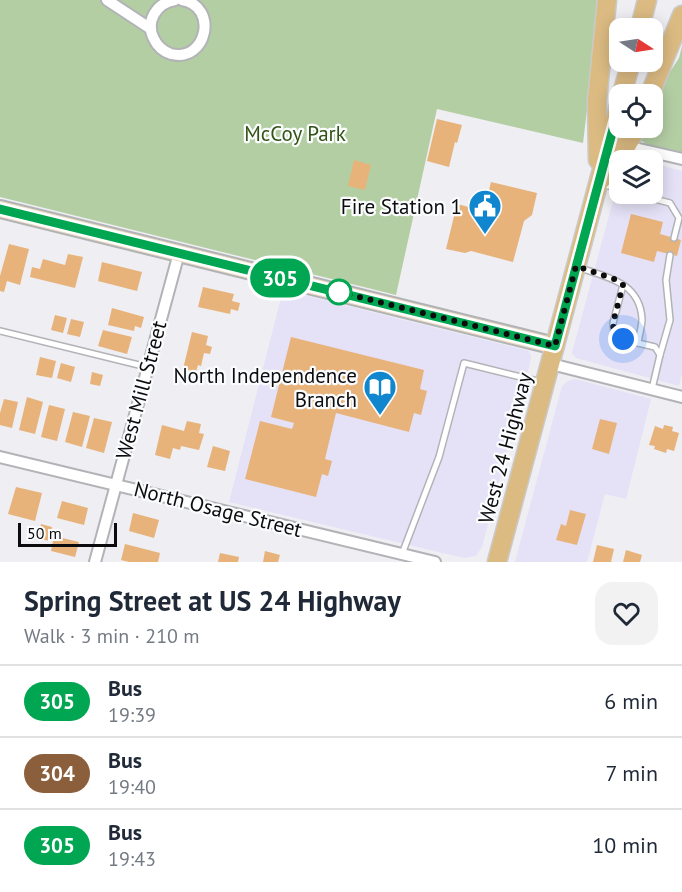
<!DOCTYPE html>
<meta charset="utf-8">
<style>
:root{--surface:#fff;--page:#f2f2f3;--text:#1f2937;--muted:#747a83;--line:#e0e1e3}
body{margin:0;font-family:"PT Sans",sans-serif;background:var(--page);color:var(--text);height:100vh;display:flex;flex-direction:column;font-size:22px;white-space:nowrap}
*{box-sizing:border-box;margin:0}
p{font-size:20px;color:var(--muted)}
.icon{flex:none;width:33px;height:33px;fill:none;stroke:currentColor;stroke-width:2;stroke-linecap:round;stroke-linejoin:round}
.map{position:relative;height:562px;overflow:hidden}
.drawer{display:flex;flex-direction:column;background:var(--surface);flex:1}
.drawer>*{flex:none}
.badge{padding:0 12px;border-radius:20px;font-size:21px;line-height:39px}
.needle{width:39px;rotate:102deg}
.fabs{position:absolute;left:609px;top:18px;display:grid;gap:12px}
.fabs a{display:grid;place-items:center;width:54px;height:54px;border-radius:12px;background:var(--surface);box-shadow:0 3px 15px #0003;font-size:30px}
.scale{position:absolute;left:18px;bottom:15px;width:99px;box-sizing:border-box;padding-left:6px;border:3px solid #0c0c0e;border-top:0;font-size:16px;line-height:21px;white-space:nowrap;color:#0c0c0e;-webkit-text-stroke:4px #fbfcfe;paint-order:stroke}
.you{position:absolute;width:30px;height:30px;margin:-15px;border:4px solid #fff;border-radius:50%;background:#1a73e8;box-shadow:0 0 0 9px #1a73e833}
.map>.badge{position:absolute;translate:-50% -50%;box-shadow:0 0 0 3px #fff}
.round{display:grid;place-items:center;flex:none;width:63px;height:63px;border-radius:18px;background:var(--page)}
.summary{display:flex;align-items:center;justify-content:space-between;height:102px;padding:0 24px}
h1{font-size:28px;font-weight:700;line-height:45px}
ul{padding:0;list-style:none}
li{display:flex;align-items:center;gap:18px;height:72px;padding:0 24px;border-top:2px solid var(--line)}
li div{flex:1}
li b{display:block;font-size:22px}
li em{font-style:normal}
li .badge{min-width:66px;font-weight:700;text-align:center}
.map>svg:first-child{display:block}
.commercial{fill:#e5e2f8}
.green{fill:#b4cea4}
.building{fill:#e7b37b}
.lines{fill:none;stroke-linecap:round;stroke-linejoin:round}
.lane-casing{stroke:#b2b3b7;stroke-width:8}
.street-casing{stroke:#b2b3b7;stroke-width:14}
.secondary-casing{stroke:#b2b3b7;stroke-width:20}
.primary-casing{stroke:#cacaca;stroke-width:21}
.lane{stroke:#fff;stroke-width:5}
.street{stroke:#fff;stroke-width:10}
.secondary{stroke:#eeddc1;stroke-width:16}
.primary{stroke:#dcbb83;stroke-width:18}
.line-casing{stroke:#fff;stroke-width:14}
.line{stroke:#00a651;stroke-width:9}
.walk{stroke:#0c0c0e;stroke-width:6;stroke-dasharray:0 10.8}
.stop-dot{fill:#fff;stroke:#00a651;stroke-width:3}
.labels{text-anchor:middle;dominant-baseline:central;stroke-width:4.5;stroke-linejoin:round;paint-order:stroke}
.park-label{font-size:21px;fill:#315313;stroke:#fbfcfe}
.poi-label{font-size:21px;fill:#0c0c0e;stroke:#fbfcfe;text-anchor:end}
.street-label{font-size:21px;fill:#0c0c0e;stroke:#fbfcfe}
</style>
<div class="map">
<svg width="682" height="562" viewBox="0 0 682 562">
<rect width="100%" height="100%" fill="#eeeef3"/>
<g class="commercial">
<polygon points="653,163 682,171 682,373 679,386 576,358 572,353 614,197 619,184 620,194 652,194"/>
<polygon points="283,290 529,351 531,356 530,363 482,547 476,556 465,558 455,556 229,502"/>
<polygon points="575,379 651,399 626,499 605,494 587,562 515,562 562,386 568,381"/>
</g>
<g class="green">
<polygon points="0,0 597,0 592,57 593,60 583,143 437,109 396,295 0,197"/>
<polygon points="682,46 682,155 651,147 640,140 645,128 652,128 653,109 664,81 679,58"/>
</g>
<g class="building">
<polygon points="437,119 462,125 457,143 455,142 449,167 427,161"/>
<polygon points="354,160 371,165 365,190 348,186"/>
<polygon points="491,182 537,193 532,215 524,221 513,262 471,251 465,253 446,249 457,204 484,211"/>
<polygon points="631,214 663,222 660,234 681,240 677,256 657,251 654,262 621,253"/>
<polygon points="9,244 29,249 20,285 7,281 4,292 0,291 0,276"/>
<polygon points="68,254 83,257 75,288 30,277 32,267 40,269 43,259 65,265"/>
<polygon points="102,262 142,272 137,291 98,281"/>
<polygon points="203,287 234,294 232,301 240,303 238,311 231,309 230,314 198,307"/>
<polygon points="112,308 144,317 141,328 135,326 134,331 108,325"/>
<polygon points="55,315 67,318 63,333 51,330"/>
<polygon points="71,319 84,322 80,337 67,334"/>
<polygon points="103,330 132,337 127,354 98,346"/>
<polygon points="192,332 208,336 206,345 212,347 210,354 204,353 201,366 198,365 196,372 183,369"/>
<polygon points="291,337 424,370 420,389 427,391 421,415 414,413 409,432 336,413 325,459 332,461 328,476 322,474 316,497 245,479 260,421 292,429 294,423 271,417"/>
<polygon points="40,357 56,361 52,378 36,375"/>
<polygon points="61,363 75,367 71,382 57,378"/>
<polygon points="92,372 103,375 100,386 90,384"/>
<polygon points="27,397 43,402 35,434 19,430"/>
<polygon points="4,399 18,402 12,428 0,425 0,413"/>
<polygon points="49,405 65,409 57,441 41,437"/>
<polygon points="73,412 90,416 82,447 65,442"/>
<polygon points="94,418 112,422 104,453 86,448"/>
<polygon points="600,419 617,423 609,454 592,449"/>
<polygon points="187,421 201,424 199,433 204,434 199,450 181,446 180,450 173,448 170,459 155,455 162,425 184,431"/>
<polygon points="664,425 673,427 672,431 679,433 674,451 667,449 666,453 654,449 655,446 649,445 655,426 663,429"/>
<polygon points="213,446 230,451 225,471 207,467"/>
<polygon points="16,487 42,493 35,521 8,514"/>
<polygon points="62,501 88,508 84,525 57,518"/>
<polygon points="570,510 586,514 577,545 556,540 561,524 566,526"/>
<polygon points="133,513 159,520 154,538 129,531"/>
<polygon points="41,524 52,527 49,541 38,538"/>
<polygon points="54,536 79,542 75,557 51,551"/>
<polygon points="125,544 160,553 158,562 129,562 121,560"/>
<polygon points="597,545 614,549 611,562 593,562"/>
<polygon points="626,550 642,555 640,562 623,562"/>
<polygon points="265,551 280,555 278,562 263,562"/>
<polygon points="220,553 239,557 238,562 218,562"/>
</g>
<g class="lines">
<defs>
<g id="lane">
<polyline points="601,184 620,189"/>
<polyline points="635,194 670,203 679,218 674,238"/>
<path d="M580 268C608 277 640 283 642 319 642 326 639 335 638 343L655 347 660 355 652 389"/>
<polyline points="623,285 613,323 614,333 623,339 638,343"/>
<polyline points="0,331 147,367"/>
<polyline points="660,355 670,320 666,280 670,255"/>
<polyline points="402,554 439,457 464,363 541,382"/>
</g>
<g id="street">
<polyline points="107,0 151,29"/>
<path d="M175 0C156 3 145 22 154 39 157 46 164 52 171 54 207 63 219 6 182 0"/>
<polyline points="626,146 682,159"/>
<polyline points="551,364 682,397"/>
<polyline points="0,457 435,562"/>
<polyline points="95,562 179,253"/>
</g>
<polyline id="secondary" points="0,209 555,346"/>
<g id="primary">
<polyline points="640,28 647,0"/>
<polyline points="622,94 631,62"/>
<polyline points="650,94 682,15"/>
<polyline points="598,160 597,101 607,0"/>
<polyline points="601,180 618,160 637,128"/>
<polyline points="497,562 620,102"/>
</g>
</defs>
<use href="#lane" class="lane-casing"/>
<use href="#street" class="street-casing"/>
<use href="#secondary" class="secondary-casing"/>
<use href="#primary" class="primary-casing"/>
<use href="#lane" class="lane"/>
<use href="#street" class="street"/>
<use href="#secondary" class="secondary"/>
<use href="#primary" class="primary"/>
</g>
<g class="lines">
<defs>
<polyline id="line" points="0,209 555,346 620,103"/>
</defs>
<use href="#line" class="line-casing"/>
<use href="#line" class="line"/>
<polyline class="walk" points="339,292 555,346 576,266 617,280 623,285 613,323 614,333 623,339"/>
</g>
<defs>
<symbol id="civic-pin" viewBox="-11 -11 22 30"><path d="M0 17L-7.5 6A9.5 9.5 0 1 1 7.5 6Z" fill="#0f86ce" stroke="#fbfcfe"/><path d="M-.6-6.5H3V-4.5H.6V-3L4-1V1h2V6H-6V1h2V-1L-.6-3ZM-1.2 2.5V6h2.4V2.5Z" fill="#fff"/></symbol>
<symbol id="library-pin" viewBox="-11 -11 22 30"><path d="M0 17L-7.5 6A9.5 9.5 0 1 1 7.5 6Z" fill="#0f86ce" stroke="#fbfcfe"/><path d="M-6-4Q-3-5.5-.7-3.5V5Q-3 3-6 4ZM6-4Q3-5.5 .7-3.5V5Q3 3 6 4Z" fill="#fff"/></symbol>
</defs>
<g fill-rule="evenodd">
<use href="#civic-pin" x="466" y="187" width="38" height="52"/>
<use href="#library-pin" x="361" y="368" width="38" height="52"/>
</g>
<circle class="stop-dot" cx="339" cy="292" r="12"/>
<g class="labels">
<g class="park-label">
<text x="295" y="133">McCoy Park</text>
</g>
<g class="poi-label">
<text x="462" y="206">Fire Station 1</text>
<text x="357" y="375">North Independence<tspan x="357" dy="24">Branch</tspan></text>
</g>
<g class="street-label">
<text transform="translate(141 390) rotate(-75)">West Mill Street</text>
<text transform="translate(505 448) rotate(-75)">West 24 Highway</text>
<text transform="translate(218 509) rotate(14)">North Osage Street</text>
</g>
</g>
</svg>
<div class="fabs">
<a><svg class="needle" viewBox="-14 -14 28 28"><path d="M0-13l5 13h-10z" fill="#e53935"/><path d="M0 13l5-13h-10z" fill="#747a83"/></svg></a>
<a><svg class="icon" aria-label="locate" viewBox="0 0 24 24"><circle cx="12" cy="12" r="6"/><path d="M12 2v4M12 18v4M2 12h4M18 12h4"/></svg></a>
<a><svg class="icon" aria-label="layers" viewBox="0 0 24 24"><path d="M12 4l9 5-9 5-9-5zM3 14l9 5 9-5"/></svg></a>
</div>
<div class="scale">50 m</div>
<div class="you" style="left:623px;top:339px"></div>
<b class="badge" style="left:280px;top:278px;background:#00a651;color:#fff">305</b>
</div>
<section class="drawer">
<div class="summary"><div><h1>Spring Street at US 24 Highway</h1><p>Walk · 3 min · 210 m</p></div><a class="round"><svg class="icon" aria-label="heart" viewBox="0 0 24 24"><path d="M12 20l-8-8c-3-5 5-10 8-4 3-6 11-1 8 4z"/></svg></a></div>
<ul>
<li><span class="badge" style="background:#00a651;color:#fff">305</span><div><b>Bus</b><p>19:39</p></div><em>6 min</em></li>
<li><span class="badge" style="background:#8b5e3c;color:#fff">304</span><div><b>Bus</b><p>19:40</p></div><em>7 min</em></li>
<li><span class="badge" style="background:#00a651;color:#fff">305</span><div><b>Bus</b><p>19:43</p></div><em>10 min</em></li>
</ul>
</section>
